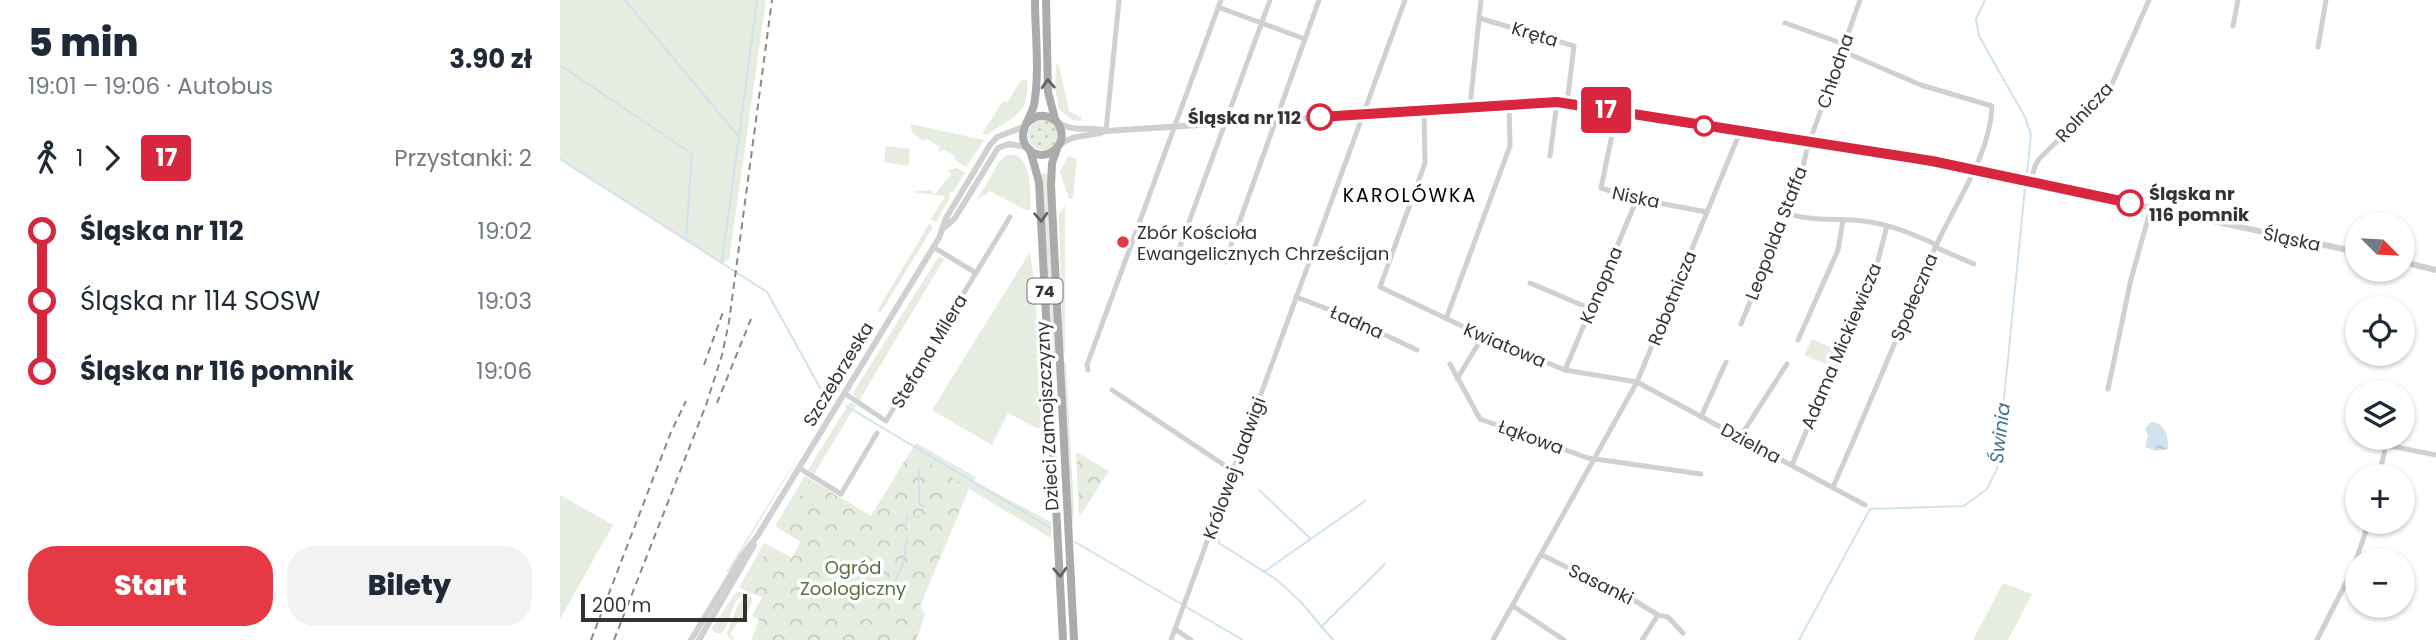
<!DOCTYPE html>
<html lang="pl">
<meta charset="utf-8">
<style>
:root{--surface:#fff;--page:#f2f2f3;--text:#1f2937;--muted:#747a83;--accent:#e63946}
body{margin:0;font-family:Poppins,sans-serif;background:var(--page);color:var(--text);height:100vh;display:flex;flex-direction:column;font-size:26px;white-space:nowrap}
*{box-sizing:border-box;margin:0}
p{font-size:23px;color:var(--muted)}
.icon{flex:none;width:38px;height:38px;fill:none;stroke:currentColor;stroke-width:2;stroke-linecap:round;stroke-linejoin:round}
.map{position:relative;flex:1;overflow:hidden}
.details{display:flex;flex-direction:column;background:var(--surface);width:560px}
.details>*{flex:none}
.badge{padding:0 14px;border-radius:5px;font-size:24px;line-height:46px}
.needle{width:46px;rotate:114deg}
.tools{position:absolute;left:1785px;top:212px;display:grid;gap:14px}
.tools a{display:grid;place-items:center;width:70px;height:70px;border-radius:50%;background:var(--surface);box-shadow:0 2px 5px #0004;font-size:35px}
.scale{position:absolute;left:21px;bottom:18px;width:166px;box-sizing:border-box;padding-left:7px;border:4px solid #333;border-top:0;font-size:19px;line-height:24px;white-space:nowrap;color:#333;-webkit-text-stroke:5px #fff;paint-order:stroke}
.map>.badge{position:absolute;translate:-50% -50%;box-shadow:0 0 0 4px #fff}
.legs{display:flex;align-items:center;gap:10px;height:77px;padding:0 28px;font-size:23px}
.legs p{margin-inline-start:auto}
.overview{display:flex;align-items:center;justify-content:space-between;height:119px;padding:0 28px}
h1{font-size:38px;font-weight:800;line-height:52px}
.action{display:flex;gap:14px;margin-top:auto;padding:14px 28px}
.action a{flex:1;height:80px;border-radius:28px;background:var(--accent);color:#fff;font-size:28px;font-weight:800;line-height:80px;text-align:center}
.action a+a{background:var(--page);color:var(--text)}
ul{padding:0 28px;list-style:none}
li{display:flex;align-items:center;gap:24px;height:70px;font-size:26px}
li i{display:grid;place-items:center;width:10px;height:100%;margin:0 9px;background:currentColor}
li i::after{content:'';width:18px;height:18px;margin:-9px;border:5px solid;border-radius:50%;background:var(--surface)}
li p{margin-inline-start:auto}
li:first-child i{background:linear-gradient(#0000 50%,currentColor 0)}
li:last-child i{background:linear-gradient(currentColor 50%,#0000 0)}
main{display:flex;flex:1;min-height:0}
.map>svg:first-child{display:block}
.grass{fill:#e6ecdf}
.park{fill:url(#park-crowns)}
.garden{fill:url(#garden-dots)}
.water{fill:url(#water-ripples)}
.lines{fill:none;stroke-linecap:round;stroke-linejoin:round}
.stream{stroke:#cfe2ee;stroke-width:2}
.minor{stroke:#d0d0d0;stroke-width:5}
.tertiary{stroke:#d0d0d0;stroke-width:6}
.primary{stroke:#ababab;stroke-width:8}
.rail{stroke:#888;stroke-width:2;stroke-dasharray:7 5;stroke-linecap:butt}
.oneway{stroke:#636363}
.line-1-casing{stroke:#fff;stroke-width:16}
.line-1{stroke:#d7263d;stroke-width:10}
.stop-1-dot{fill:#fff;stroke:#d7263d;stroke-width:3.5}
.poi-dot{fill:#e63946;stroke:#fff;stroke-width:2.5}
.labels{text-anchor:middle;dominant-baseline:central;stroke-width:7;stroke-linejoin:round;paint-order:stroke}
.shield{fill:#fff;stroke:#707070;stroke-width:2}
.shield-label{font-size:16px;font-weight:bold;fill:#333}
.street-label{font-size:18px;fill:#333;stroke:#fff}
.stop-label{font-size:18px;font-weight:bold;fill:#333;stroke:#fff;text-anchor:end}
.poi-label{font-size:18px;fill:#333;stroke:#fff;text-anchor:start}
.park-label{font-size:18px;fill:#56703f;stroke:#fff}
.neighbourhood-label{font-size:19px;letter-spacing:2px;fill:#000;stroke:#fff}
.water-label{font-size:19px;font-style:italic;fill:#3f7597;stroke:#fff}
</style>
<main>
<section class="details">
<div class="overview"><div><h1>5 min</h1><p>19:01 – 19:06 · Autobus</p></div><b>3.90 zł</b></div>
<div class="legs"><svg class="icon" aria-label="walk" viewBox="0 0 24 24"><circle cx="13" cy="4" r="2"/><path d="M13 8l-2 6 4 7M11 14l-3 7M7 12l3-4h3l4 4"/></svg>1<svg class="icon" aria-label="forward" viewBox="0 0 24 24"><path d="M9 5l7 7-7 7"/></svg><b class="badge" style="background:#d7263d;color:#fff">17</b><p>Przystanki: 2</p></div>
<ul>
<li><i style="color:#d7263d"></i><b>Śląska nr 112</b><p>19:02</p></li>
<li><i style="color:#d7263d"></i><span>Śląska nr 114 SOSW</span><p>19:03</p></li>
<li><i style="color:#d7263d"></i><b>Śląska nr 116 pomnik</b><p>19:06</p></li>
</ul>
<div class="action"><a>Start</a><a>Bilety</a></div>
</section>
<div class="map">
<svg width="1876" height="640" viewBox="0 0 1876 640">
<defs>
<pattern id="park-crowns" width="20" height="18" patternUnits="userSpaceOnUse" patternTransform="scale(1.75)"><rect width="20" height="18" fill="#e6ecdf"/><path d="M2 6a3 3 0 1 1 6 0M12 15a3 3 0 1 1 6 0" fill="none" stroke="#c6cbc0"/></pattern>
<pattern id="garden-dots" width="8" height="8" patternUnits="userSpaceOnUse" patternTransform="scale(1.75)"><rect width="8" height="8" fill="#e6ecdf"/><path d="M2 2h.1M6 6h.1" fill="none" stroke="#c6cbc0" stroke-width="1.8" stroke-linecap="round"/></pattern>
<pattern id="water-ripples" width="26" height="14" patternUnits="userSpaceOnUse" patternTransform="scale(1.75)"><rect width="26" height="14" fill="#cfe2ee"/><path d="M2 4q2-2 4 0t4 0M15 11q2-2 4 0t4 0" fill="none" stroke="#b2c2cd"/></pattern>
</defs>
<rect width="100%" height="100%" fill="#fff"/>
<g class="grass">
<polygon points="0,0 206,0 169,260 162,263 0,159"/>
<polygon points="499,64 509,111 521,117 521,121 512,120 499,109 495,86 496,65"/>
<path d="M467 79C470 118 451 115 428 135L422 134 442 102H448L460 81Z"/>
<path d="M351 124 424 140 406 167 395 160V156L383 149 381 152 378 150 380 147 366 138 364 141C356 136 350 134 351 124Z"/>
<polygon points="326,146 350,149 349,166 324,162"/>
<path d="M447 155H456C472 163 470 193 471 210H465L430 191 417 200 439 162Z"/>
<polygon points="508,156 517,159 513,199 509,199 500,172"/>
<polygon points="397,168 405,173 393,192 391,191 389,196 390,197 376,222 371,219 385,196 353,192 371,190 375,194 391,174 388,170"/>
<polygon points="481,174 488,174 496,355 492,355"/>
<polygon points="505,205 505,353 503,355 499,214"/>
<polygon points="369,224 373,227 321,312 317,311"/>
<polygon points="470,252 475,288 483,428 476,428 448,413 432,445 372,410"/>
<polygon points="379,256 384,259 299,401 293,393"/>
<polygon points="317,317 284,379 277,377 280,370 308,324 311,325"/>
<polygon points="1252,339 1277,350 1270,366 1244,355"/>
<polygon points="503,361 506,362 514,510 512,529"/>
<polygon points="290,402 296,405 254,474 248,470"/>
<polygon points="252,434 170,571 166,572"/>
<polygon points="356,443 416,477 414,481 491,522 491,538 409,489 360,606 365,614 356,640 310,640 307,527 232,559 241,542 215,526 245,476 311,516"/>
<polygon points="0,495 53,525 0,619"/>
<polygon points="204,543 210,546 184,588 202,598 179,588"/>
<polygon points="1443,583 1472,594 1448,640 1413,640"/>
<path d="M177 591 183 594C170 604 171 621 162 633H155L151 629Z"/>
<polygon points="188,595 193,598 184,621 181,623 178,622 170,634 175,639 173,640 168,637 167,633 178,604"/>
</g>
<g class="park">
<polygon points="350,452 409,488 360,606 365,614 356,640 191,640 199,620 192,616 202,597 184,589 210,546 232,558 241,542 220,529 250,480 311,517"/>
<polygon points="516,452 549,471 522,513 519,514"/>
</g>
<circle class="garden" cx="483" cy="135" r="15"/>
<path class="water" d="M1591 422C1605 423 1609 436 1608 449L1596 451 1585 447 1588 436 1585 429Z"/>
<g class="lines">
<g class="stream">
<polyline points="65,0 179,137 162,261"/>
<polyline points="1425,0 1416,19 1419,36 1465,117 1471,135 1467,173"/>
<polyline points="0,65 132,154 126,239"/>
<polyline points="179,136 197,0"/>
<polyline points="0,159 207,292 263,393 272,398"/>
<polyline points="286,406 491,528"/>
<polyline points="359,470 359,504 364,507"/>
<polyline points="674,488 657,531 659,543 717,580 740,601 773,640"/>
<polyline points="699,490 751,539"/>
<polyline points="353,516 359,517"/>
<polyline points="345,529 347,517"/>
<polyline points="515,542 683,640"/>
<polyline points="705,571 805,501"/>
<polyline points="337,587 336,579 343,564 347,540"/>
<polyline points="761,627 825,564"/>
<polyline points="1239,640 1310,509 1404,506 1427,489 1437,469 1465,188"/>
</g>
<g class="minor">
<polyline points="658,7 745,39"/>
<polyline points="919,18 1014,46 1007,103"/>
<polyline points="1225,23 1284,44"/>
<polyline points="1673,26 1678,0"/>
<polyline points="1758,47 1766,0"/>
<polyline points="910,106 921,0"/>
<polyline points="864,110 865,163 820,287 923,336 1005,370 1077,382 1305,505"/>
<polyline points="1057,111 1041,188 1077,199 1147,212"/>
<polyline points="546,131 559,0"/>
<polyline points="990,156 997,102"/>
<polyline points="1471,181 1475,166 1479,159 1537,102 1552,84 1589,0"/>
<path d="M1227 213C1251 222 1277 218 1303 221 1329 224 1353 234 1377 245"/>
<polyline points="373,247 416,273"/>
<polyline points="1375,247 1414,264"/>
<polyline points="618,252 710,0"/>
<polyline points="665,262 759,0"/>
<polyline points="970,283 1031,309"/>
<polyline points="736,297 781,314 857,350"/>
<polyline points="886,319 950,146 949,104"/>
<polyline points="1181,324 1240,180 1247,149 1300,0"/>
<polyline points="1238,340 1278,250 1283,220"/>
<polyline points="890,364 920,419 1028,458 1141,474"/>
<polyline points="528,370 527,365 661,0"/>
<polyline points="1005,370 1077,199"/>
<polyline points="897,379 923,336"/>
<polyline points="1548,389 1571,279 1591,208"/>
<polyline points="552,390 673,471"/>
<polyline points="284,393 326,421 450,217"/>
<polyline points="1141,417 1166,362"/>
<polyline points="1180,437 1227,364"/>
<polyline points="1232,465 1317,264 1327,226"/>
<polyline points="239,468 281,494 317,433"/>
<polyline points="1819,476 1826,445 1876,455"/>
<path d="M1273 487C1308 409 1340 329 1374 250 1393 207 1431 154 1432 106L1361 85 1282 51"/>
<polyline points="982,555 1072,599 1098,615 1108,617 1123,633"/>
<polyline points="953,606 1004,640"/>
<polyline points="615,629 631,640"/>
<polyline points="611,640 845,0"/>
<polyline points="933,640 1077,382 1180,132"/>
<polyline points="1082,640 1098,615"/>
<polyline points="1757,640 1793,569 1809,522"/>
</g>
<g class="tertiary">
<path d="M498 122C512 133 530 126 546 131"/>
<path d="M501 144C513 134 531 137 546 131L997 102 1372 161 1797 252"/>
<polyline points="385,227 395,218 438,148 449,144 467,147"/>
<polyline points="1843,262 1876,270"/>
<polyline points="131,640 182,556 198,535 379,238 386,218 430,145 437,137 466,126"/>
<polyline points="139,640 194,545"/>
</g>
<g class="primary">
<polyline points="486,0 488,92 495,119"/>
<path d="M467 123C476 114 486 114 496 121 515 145 481 168 466 146 457 132 471 118 474 105 480 71 475 34 475 0"/>
<polyline points="497,149 492,163 491,186 514,640"/>
<polyline points="470,150 479,182 503,640"/>
</g>
<g class="rail">
<polyline points="144,365 163,312"/>
<polyline points="157,403 191,319"/>
<polyline points="31,640 111,432 126,401"/>
<polyline points="54,640 146,405 162,355 169,322 212,0"/>
</g>
</g>
<defs><path id="oneway-chevron" d="M-2-3.5L2.5 0L-2 3.5" fill="none" stroke-width="1.6" stroke-linecap="round" stroke-linejoin="round" transform="scale(1.75)"/></defs>
<g class="oneway">
<use href="#oneway-chevron" transform="translate(488 84) rotate(-93)"/>
<use href="#oneway-chevron" transform="translate(481 217) rotate(87)"/>
<use href="#oneway-chevron" transform="translate(500 572) rotate(87)"/>
</g>
<g class="lines">
<defs>
<polyline id="line-1" points="760,117 997,102 1372,161 1570,203"/>
</defs>
<use href="#line-1" class="line-1-casing"/>
<use href="#line-1" class="line-1"/>
</g>
<g class="stop-1-dot">
<circle cx="760" cy="117" r="12"/>
<circle cx="1144" cy="126" r="9"/>
<circle cx="1570" cy="203" r="12"/>
</g>
<circle class="poi-dot" cx="563" cy="242" r="7"/>
<g class="labels">
<rect class="shield" x="467.5" y="278.5" width="35" height="25" rx="5"/>
<g class="shield-label">
<text x="485" y="291">74</text>
</g>
<g class="street-label">
<text transform="translate(975 34) rotate(17)">Kręta</text>
<text transform="translate(1275 71) rotate(-71)">Chłodna</text>
<text transform="translate(1524 112) rotate(-47)">Rolnicza</text>
<text transform="translate(1076 197) rotate(12)">Niska</text>
<text transform="translate(1216 233) rotate(-69)">Leopolda Staffa</text>
<text transform="translate(1732 239) rotate(12)">Śląska</text>
<text transform="translate(1041 285) rotate(-67)">Konopna</text>
<text transform="translate(1354 297) rotate(-67)">Społeczna</text>
<text transform="translate(1112 298) rotate(-68)">Robotnicza</text>
<text transform="translate(797 322) rotate(24)">Ładna</text>
<text transform="translate(945 345) rotate(23)">Kwiatowa</text>
<text transform="translate(1281 346) rotate(-67)">Adama Mickiewicza</text>
<text transform="translate(369 351) rotate(-59)">Stefana Milera</text>
<text transform="translate(278 374) rotate(-59)">Szczebrzeska</text>
<text transform="translate(487 416) rotate(-93)">Dzieci Zamojszczyzny</text>
<text transform="translate(971 437) rotate(20)">Łąkowa</text>
<text transform="translate(1191 443) rotate(28)">Dzielna</text>
<text transform="translate(674 468) rotate(-70)">Królowej Jadwigi</text>
<text transform="translate(1041 584) rotate(26)">Sasanki</text>
</g>
<g class="stop-label">
<text x="741" y="117">Śląska nr 112</text>
<text x="1589" y="193" text-anchor="start">Śląska nr<tspan x="1589" dy="21">116 pomnik</tspan></text>
</g>
<g class="poi-label">
<text x="577" y="232">Zbór Kościoła<tspan x="577" dy="21">Ewangelicznych Chrześcijan</tspan></text>
</g>
<g class="park-label">
<text x="293" y="567">Ogród<tspan x="293" dy="21">Zoologiczny</tspan></text>
</g>
<g class="neighbourhood-label">
<text x="850" y="195">KAROLÓWKA</text>
</g>
<g class="water-label">
<text transform="translate(1440 433) rotate(-83)">Świnia</text>
</g>
</g>
</svg>
<div class="tools">
<a><svg class="needle" viewBox="-14 -14 28 28"><path d="M0-13l5 13h-10z" fill="#e53935"/><path d="M0 13l5-13h-10z" fill="#747a83"/></svg></a>
<a><svg class="icon" aria-label="locate" viewBox="0 0 24 24"><circle cx="12" cy="12" r="6"/><path d="M12 2v4M12 18v4M2 12h4M18 12h4"/></svg></a>
<a><svg class="icon" aria-label="layers" viewBox="0 0 24 24"><path d="M12 4l9 5-9 5-9-5zM3 14l9 5 9-5"/></svg></a>
<a>+</a>
<a>−</a>
</div>
<div class="scale">200 m</div>
<b class="badge" style="left:1046px;top:110px;background:#d7263d;color:#fff">17</b>
</div>
</main>
